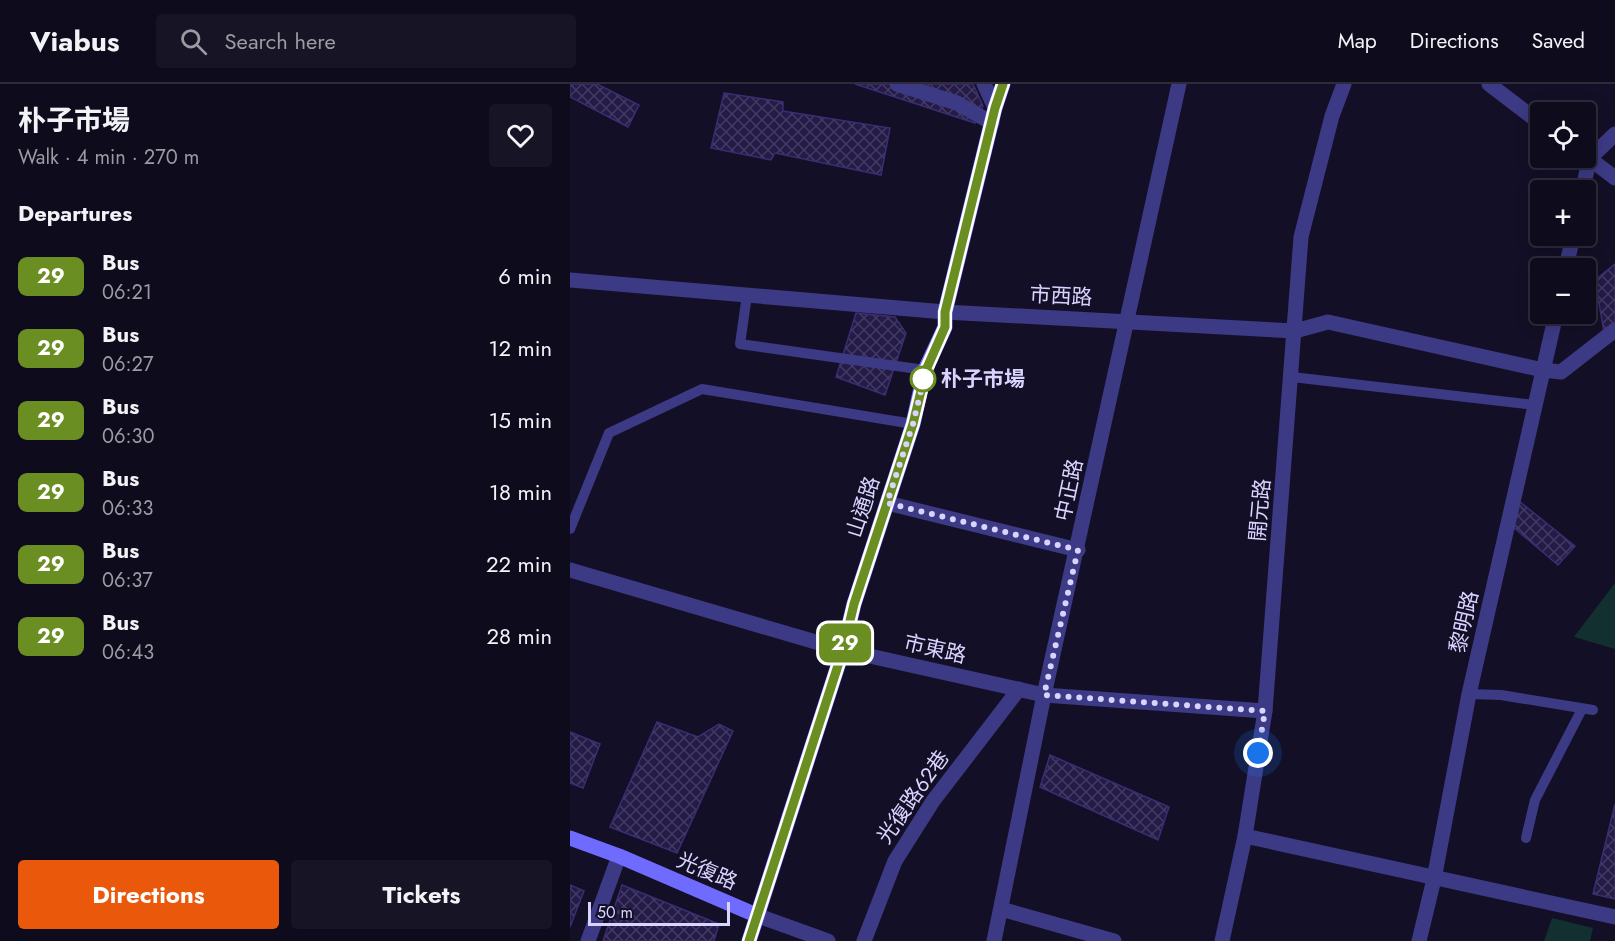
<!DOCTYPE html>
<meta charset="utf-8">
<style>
:root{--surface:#0e0b1c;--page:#171425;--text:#f1f3f6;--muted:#9b9ba3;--line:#2e2b3b;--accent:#ea580c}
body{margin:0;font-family:Jost,"Noto Sans TC",sans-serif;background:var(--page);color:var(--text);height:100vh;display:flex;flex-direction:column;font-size:22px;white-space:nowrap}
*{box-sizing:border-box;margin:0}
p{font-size:20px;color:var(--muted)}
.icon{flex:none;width:33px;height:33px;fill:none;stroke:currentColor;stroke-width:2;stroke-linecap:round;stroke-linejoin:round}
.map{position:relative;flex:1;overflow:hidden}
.side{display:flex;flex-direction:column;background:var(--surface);width:570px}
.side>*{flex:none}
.badge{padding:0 12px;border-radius:9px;font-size:21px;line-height:39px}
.tools{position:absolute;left:960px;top:18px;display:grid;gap:12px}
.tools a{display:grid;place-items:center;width:66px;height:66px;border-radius:6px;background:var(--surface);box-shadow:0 3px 15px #0003,0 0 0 2px var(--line);font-size:30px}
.scale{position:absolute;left:18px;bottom:15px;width:142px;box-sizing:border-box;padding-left:6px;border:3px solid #d9d4ff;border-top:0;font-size:16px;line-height:21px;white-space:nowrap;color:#d9d4ff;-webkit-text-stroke:4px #130f26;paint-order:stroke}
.you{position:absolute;width:30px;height:30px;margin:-15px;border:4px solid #fff;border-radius:50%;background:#1a73e8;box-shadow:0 0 0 9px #1a73e833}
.map>.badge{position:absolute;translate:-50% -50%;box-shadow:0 0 0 3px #fff}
h2{padding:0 18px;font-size:22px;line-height:54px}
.round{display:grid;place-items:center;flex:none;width:63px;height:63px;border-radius:6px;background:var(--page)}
.head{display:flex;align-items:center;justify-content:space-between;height:102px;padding:0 18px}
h1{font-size:28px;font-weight:700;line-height:45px}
.action{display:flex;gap:12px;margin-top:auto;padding:12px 18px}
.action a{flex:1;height:69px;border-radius:6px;background:var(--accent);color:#fff;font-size:24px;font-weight:700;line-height:69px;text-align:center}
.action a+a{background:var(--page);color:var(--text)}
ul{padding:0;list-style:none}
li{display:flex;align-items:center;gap:18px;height:72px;padding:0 18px}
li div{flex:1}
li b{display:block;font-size:22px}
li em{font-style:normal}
li .badge{min-width:66px;font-weight:700;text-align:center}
header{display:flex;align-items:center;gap:36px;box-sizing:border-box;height:84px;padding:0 30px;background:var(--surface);border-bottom:2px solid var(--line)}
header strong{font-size:28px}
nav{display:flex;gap:33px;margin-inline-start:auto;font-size:21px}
.search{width:420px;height:54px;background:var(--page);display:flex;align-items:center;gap:15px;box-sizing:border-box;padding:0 21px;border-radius:6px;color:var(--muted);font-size:22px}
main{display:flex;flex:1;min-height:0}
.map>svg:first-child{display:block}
.green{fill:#12302f}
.building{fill:url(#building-cross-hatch);stroke:#3b2d73;stroke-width:1.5}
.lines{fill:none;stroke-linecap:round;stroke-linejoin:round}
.lane{stroke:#3d3a85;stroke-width:10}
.street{stroke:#3d3a85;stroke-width:15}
.secondary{stroke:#6f6bff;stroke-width:15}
.line-casing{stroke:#fff;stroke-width:14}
.line{stroke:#6b8e23;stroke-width:9}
.walk{stroke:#d9d4ff;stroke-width:6;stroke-dasharray:0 10.8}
.stop-dot{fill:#fff;stroke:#6b8e23;stroke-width:3}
.labels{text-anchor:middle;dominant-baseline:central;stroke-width:5;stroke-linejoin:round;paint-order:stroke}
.street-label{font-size:21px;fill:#d9d4ff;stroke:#130f26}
.stop-label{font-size:21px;font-weight:bold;fill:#d9d4ff;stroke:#130f26;text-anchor:start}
</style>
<header>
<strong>Viabus</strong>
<div class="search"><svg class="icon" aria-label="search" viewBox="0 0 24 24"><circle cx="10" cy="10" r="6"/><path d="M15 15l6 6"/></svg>Search here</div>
<nav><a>Map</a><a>Directions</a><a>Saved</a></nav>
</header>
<main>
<section class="side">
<div class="head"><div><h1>朴子市場</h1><p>Walk · 4 min · 270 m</p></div><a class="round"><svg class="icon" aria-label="heart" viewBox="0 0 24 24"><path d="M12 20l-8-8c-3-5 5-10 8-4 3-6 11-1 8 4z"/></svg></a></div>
<h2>Departures</h2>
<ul>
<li><span class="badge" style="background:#6b8e23;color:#fff">29</span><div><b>Bus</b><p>06:21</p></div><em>6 min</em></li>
<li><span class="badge" style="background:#6b8e23;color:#fff">29</span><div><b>Bus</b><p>06:27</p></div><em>12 min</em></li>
<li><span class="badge" style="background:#6b8e23;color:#fff">29</span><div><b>Bus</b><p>06:30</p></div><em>15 min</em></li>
<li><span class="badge" style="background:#6b8e23;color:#fff">29</span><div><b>Bus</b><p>06:33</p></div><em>18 min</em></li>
<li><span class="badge" style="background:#6b8e23;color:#fff">29</span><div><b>Bus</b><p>06:37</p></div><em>22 min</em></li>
<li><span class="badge" style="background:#6b8e23;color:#fff">29</span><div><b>Bus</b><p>06:43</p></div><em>28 min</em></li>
</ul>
<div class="action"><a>Directions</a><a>Tickets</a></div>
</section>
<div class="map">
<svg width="1045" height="857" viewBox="0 0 1045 857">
<defs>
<pattern id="building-cross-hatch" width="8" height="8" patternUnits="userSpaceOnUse" patternTransform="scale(1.5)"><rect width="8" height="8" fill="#241b47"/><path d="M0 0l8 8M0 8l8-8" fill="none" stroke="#433b63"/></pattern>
</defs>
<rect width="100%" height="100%" fill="#130f26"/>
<g class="green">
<polygon points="1045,499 1045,565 1004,553"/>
<polygon points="982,834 1023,844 1020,857 974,857"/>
</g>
<g class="building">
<polygon points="0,0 27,0 69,21 58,43 0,13"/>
<polygon points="285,0 403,0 413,22 405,39"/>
<polygon points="154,9 213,18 213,27 320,44 311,91 205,69 201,76 141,64"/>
<polygon points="1045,180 1045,246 1035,254 1025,196"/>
<polygon points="286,229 325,233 336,249 315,311 266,293"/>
<polygon points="949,417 1005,462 988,481 943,443"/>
<polygon points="87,638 128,653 149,640 163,647 107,769 40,743"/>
<polygon points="0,648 30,660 13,704 0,699"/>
<polygon points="480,671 599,723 588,756 470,703"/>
<polygon points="1045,720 1045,815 1023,810"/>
<polygon points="0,801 14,807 0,843"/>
<polygon points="52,801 149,840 144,857 33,857"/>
</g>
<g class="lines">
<g class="lane">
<polyline points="177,211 170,260 355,286"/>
<polyline points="722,293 965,321"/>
<polyline points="0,445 39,349 132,305 343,340"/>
<polyline points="899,610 931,611 1023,626"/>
<polyline points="956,754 965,716 1012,625"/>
</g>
<g class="street">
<polyline points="327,0 387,19 422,39"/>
<polyline points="414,0 425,24"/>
<polyline points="919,0 970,39"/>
<polyline points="1016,72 1045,94"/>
<polyline points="1013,106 1019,75 1045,50"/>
<polyline points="996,184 1003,152"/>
<polyline points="0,196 375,228 725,247 758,238 973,286 991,288 1045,246"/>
<polyline points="317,419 508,466"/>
<polyline points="0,486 273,566 474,611 695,627"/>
<polyline points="675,752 1045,833"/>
<polyline points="431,825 544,857"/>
<polyline points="186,831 258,857"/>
<polyline points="18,857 49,772"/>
<polyline points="294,857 325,777 363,717 449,605"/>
<polyline points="424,857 474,611 609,0"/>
<polyline points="652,857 675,752 695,627 731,153 762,32 774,0"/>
<polyline points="849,857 864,795 899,610 986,230"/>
</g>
<g class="secondary">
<polyline points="0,754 49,772 186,831"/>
<polyline points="179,857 273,566 284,520 343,340 355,286 375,243 375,228 425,24 433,0"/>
</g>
</g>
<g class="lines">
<defs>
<polyline id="line" points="179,857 273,566 284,520 343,340 356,286 375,243 375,228 425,24 433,0"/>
</defs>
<use href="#line" class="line-casing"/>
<use href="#line" class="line"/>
<polyline class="walk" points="353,295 356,286 343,340 317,419 508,466 474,611 695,627 688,669"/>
</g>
<circle class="stop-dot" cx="353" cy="295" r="12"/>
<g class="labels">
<g class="street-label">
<text transform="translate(491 212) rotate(3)">市西路</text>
<text transform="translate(499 406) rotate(-78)">中正路</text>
<text transform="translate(293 423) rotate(-72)">山通路</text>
<text transform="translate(690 426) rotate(-85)">開元路</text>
<text transform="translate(894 538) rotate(-77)">黎明路</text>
<text transform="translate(365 565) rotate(13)">市東路</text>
<text transform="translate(343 713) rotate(-55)">光復路62巷</text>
<text transform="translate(137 787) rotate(23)">光復路</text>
</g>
<g class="stop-label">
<text x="371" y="295">朴子市場</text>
</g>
</g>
</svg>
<div class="tools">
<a><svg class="icon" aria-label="locate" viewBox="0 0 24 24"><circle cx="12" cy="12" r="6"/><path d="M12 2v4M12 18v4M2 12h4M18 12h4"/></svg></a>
<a>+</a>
<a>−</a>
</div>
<div class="scale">50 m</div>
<div class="you" style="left:688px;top:669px"></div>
<b class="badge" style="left:275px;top:559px;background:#6b8e23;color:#fff">29</b>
</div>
</main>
